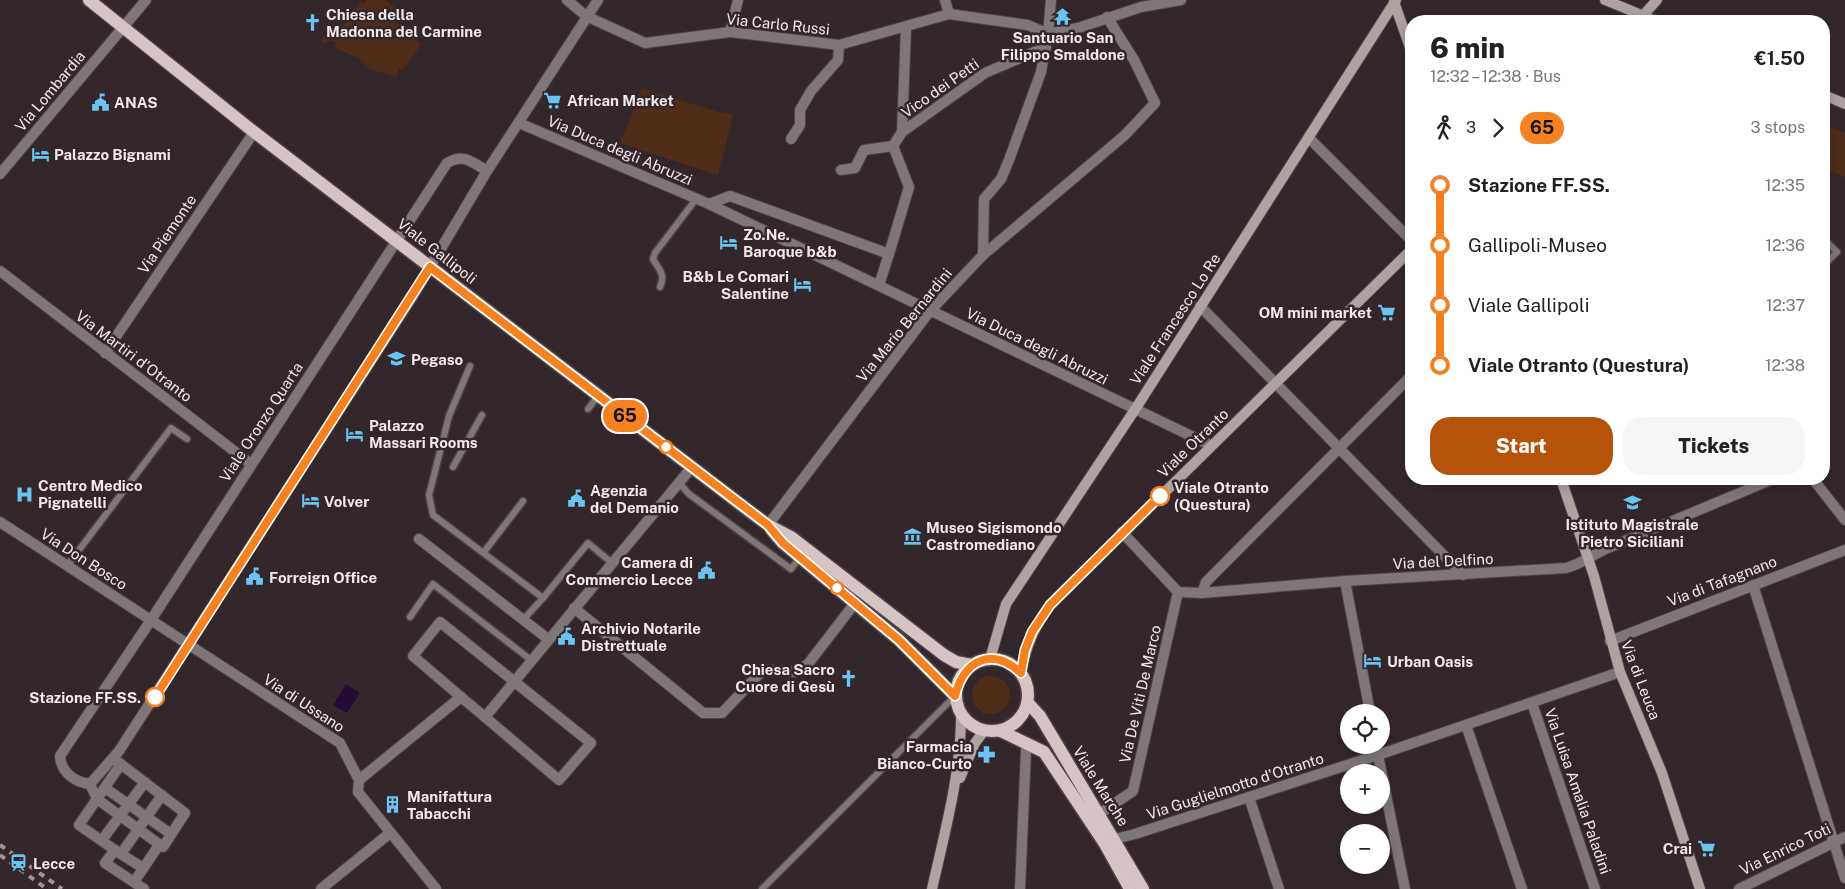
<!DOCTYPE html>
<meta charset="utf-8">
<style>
:root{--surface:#fff;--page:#f6f6f6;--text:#222;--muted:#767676;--accent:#b45309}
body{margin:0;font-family:"Public Sans",sans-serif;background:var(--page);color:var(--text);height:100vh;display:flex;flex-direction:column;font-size:19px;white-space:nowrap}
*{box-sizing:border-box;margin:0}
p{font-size:16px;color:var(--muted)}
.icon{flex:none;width:28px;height:28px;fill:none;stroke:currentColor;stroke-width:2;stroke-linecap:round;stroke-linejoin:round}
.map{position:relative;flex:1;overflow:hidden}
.panel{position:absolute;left:1405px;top:15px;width:425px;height:470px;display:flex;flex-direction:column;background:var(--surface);border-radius:20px;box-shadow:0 2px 12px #0003}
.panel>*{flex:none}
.badge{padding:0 10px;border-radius:16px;font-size:18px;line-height:32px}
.tools{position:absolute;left:1340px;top:704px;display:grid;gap:10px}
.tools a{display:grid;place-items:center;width:50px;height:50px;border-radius:50%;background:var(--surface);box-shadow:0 2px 12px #0003;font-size:25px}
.map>.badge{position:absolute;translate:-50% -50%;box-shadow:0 0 0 2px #fff}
.legs{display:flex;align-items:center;gap:8px;height:55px;padding:0 25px;font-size:16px}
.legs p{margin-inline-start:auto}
.headline{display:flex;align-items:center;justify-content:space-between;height:85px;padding:0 25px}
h1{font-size:28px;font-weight:800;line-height:38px}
.action{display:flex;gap:10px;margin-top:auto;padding:10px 25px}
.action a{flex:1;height:58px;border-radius:20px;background:var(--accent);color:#fff;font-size:20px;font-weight:800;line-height:58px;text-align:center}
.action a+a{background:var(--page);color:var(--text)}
ul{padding:0 25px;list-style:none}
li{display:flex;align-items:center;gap:18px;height:60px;font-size:19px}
li i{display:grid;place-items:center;width:8px;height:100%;margin:0 6px;background:currentColor}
li i::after{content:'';width:12px;height:12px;margin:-6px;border:4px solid;border-radius:50%;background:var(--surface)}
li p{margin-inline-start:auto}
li:first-child i{background:linear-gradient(#0000 50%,currentColor 0)}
li:last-child i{background:linear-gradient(currentColor 50%,#0000 0)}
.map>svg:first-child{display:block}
.green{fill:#502d19}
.water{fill:#230b34}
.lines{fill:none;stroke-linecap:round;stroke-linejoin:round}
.lane-casing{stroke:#4e4246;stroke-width:9}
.street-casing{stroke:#4e4246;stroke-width:12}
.secondary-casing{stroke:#4e4246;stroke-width:12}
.primary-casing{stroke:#4e4246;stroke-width:15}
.lane{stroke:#7f7777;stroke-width:6}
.street{stroke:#7f7777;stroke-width:10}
.secondary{stroke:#afa3a2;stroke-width:10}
.primary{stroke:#d5c4c3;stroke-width:12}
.rail{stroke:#9e9396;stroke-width:4;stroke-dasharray:6 6;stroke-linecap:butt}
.line-1-casing{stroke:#fff;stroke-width:11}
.line-1{stroke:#f58220;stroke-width:8}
.stop-1-dot{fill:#fff;stroke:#f58220;stroke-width:2.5}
.labels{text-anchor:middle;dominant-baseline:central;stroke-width:5;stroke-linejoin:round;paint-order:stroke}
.poi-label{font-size:15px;font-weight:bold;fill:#f1e8ea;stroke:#34272b;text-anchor:start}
.street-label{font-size:15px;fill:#f1e8ea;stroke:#34272b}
.stop-label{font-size:15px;font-weight:bold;fill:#f1e8ea;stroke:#34272b;text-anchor:start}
</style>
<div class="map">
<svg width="1845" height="889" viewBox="0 0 1845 889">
<rect width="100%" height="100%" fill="#34272b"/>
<g class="green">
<polygon points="367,0 385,0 399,11 393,20 408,35 410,33 421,45 402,70 399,68 396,77 364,67 365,64 357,57 335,48 336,42 330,40 324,44 321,41 334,24 341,29 360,3 364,4"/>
<polygon points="642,88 718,112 733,114 718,175 620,143"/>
<polygon points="1824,124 1845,133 1845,177 1824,168"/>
<circle cx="991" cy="695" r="19"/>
</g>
<polygon class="water" points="346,684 360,693 347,713 333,705"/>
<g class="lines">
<defs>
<g id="lane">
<polyline points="1824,239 1837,252 1824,265"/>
<path d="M660 287C666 274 659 270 653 259L655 253 696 199"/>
<polyline points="470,366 449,416 429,495 433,515 543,598 588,543 612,563"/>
<polyline points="588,409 598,396"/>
<polyline points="453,467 482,415"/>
<polyline points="679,483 689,494 791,569 800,557"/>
<polyline points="484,552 523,501"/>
<polyline points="67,566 171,428 187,439"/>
<polyline points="410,617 433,584 531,660"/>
<polyline points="523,620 543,598"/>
<polyline points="762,889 955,696"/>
</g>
<g id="street">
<polyline points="567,0 586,16 645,43 730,32 839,45 949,14 1028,25 1048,34 1078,28 1141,7 1181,0"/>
<polyline points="945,0 949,14"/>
<polyline points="730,32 738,0"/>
<polyline points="519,123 709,204 1210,445"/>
<polyline points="902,132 985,73 1046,47"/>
<polyline points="1309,138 1411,240"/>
<polyline points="791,139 800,125 800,110 811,91 838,60 839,45"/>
<polyline points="841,170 855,168 864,150 893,146"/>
<path d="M487 171C472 162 463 153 447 163L151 620 60 756C61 772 74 782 90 784L119 751 414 294 487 171 598 0"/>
<polyline points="0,174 146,0"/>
<polyline points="709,204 730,196 889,254 879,285"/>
<polyline points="889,254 909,187 893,146 902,132 906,28"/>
<polyline points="983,255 984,199 1001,179 1009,160 1041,72 1048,34 1051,0"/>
<polyline points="0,271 251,464"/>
<polyline points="1200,306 1463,575"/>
<polyline points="105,353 254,132"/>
<polyline points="1813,479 1845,520"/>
<polyline points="0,522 340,743 359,780 358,792 436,889"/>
<polyline points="768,525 930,311 983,255 1125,135 1155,103 1134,60 1107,17"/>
<path d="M1122 532 1178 592 1202 593 1345 581 1566 568C1581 564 1594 554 1608 548L1773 479"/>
<polyline points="419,539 548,639"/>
<polyline points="1345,581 1370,712"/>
<polyline points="1753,585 1845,878"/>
<polyline points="1202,593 1206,582 1411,376"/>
<polyline points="574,608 703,713 722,713 763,670 795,672 808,664 855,603"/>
<polyline points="1610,641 1845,550"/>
<polyline points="461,697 413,656 440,622 591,743 559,780 485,717"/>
<polyline points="1532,703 1595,889"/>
<polyline points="1466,725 1522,889"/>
<polyline points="1376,745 1405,889"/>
<polyline points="121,764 79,825 115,850 105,863 144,889"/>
<polyline points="359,780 461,697 485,717 692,467"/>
<polyline points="90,784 97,799 163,847 185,813 114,759"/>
<polyline points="105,788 171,834"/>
<polyline points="1249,797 1279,889"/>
<polyline points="1099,814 1133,791 1178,592"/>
<polyline points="1115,839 1135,834 1378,755 1620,672"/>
<polyline points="102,840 145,782"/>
<polyline points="115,850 121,854 162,795"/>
<polyline points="121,854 143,868"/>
<polyline points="134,882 159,845"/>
<polyline points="321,889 390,833"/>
<polyline points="1020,889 1026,750 1028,743"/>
<polyline points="1739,889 1845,837"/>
</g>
<g id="secondary">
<polyline points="1605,0 1656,21"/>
<polyline points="1394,2 1411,50"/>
<polyline points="1639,20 1657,0"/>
<polyline points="1824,95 1845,104"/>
<polyline points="1561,479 1594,576 1620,672 1662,773 1700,889"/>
<polyline points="990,659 1006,604 1136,408 1396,0"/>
<path d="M1021 673C1026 646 1034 627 1050 605L1411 250"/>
<polyline points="960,778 975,743 984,731"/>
<path d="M932 889C945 831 961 774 961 715"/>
</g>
<g id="primary">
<polyline points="89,0 254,132 744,507 768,525 791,537 944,655 956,662 972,665"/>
<polyline points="771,529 783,543 899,640 955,696"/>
<circle cx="992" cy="695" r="36"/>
<polyline points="1028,703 1040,716 1143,889"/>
<polyline points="1001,731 1044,752 1105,844 1130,889"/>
</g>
</defs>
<use href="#lane" class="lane-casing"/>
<use href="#street" class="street-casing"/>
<use href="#secondary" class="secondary-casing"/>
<use href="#primary" class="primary-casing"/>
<use href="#lane" class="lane"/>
<use href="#street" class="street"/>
<use href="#secondary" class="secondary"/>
<use href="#primary" class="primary"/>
<g class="rail">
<polyline points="0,845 62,889"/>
<polyline points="0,855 47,889"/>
</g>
</g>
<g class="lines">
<defs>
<path id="line-1" d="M155 697 430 267 768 525 783 543 899 640 955 696C964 660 992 646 1021 673L1025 650 1032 632 1050 605 1160 496"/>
</defs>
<use href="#line-1" class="line-1-casing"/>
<use href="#line-1" class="line-1"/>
</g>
<defs>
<symbol id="temple-bare" viewBox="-9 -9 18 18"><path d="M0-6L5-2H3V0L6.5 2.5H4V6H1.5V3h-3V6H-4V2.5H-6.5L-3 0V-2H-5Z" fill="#6ac3f1" stroke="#34272b" stroke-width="2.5" paint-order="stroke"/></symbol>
<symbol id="church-bare" viewBox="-9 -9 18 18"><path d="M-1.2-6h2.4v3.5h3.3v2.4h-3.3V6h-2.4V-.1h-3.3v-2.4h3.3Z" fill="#6ac3f1" stroke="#34272b" stroke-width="2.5" paint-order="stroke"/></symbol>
<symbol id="supermarket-bare" viewBox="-9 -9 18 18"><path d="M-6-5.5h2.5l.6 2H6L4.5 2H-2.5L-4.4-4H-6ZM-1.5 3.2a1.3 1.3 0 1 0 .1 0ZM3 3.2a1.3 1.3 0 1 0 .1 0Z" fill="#6ac3f1" stroke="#34272b" stroke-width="2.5" paint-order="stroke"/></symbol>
<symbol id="civic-bare" viewBox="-9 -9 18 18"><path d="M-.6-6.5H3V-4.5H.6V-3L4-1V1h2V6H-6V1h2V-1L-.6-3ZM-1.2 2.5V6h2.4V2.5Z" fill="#6ac3f1" stroke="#34272b" stroke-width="2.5" paint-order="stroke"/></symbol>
<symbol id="hotel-bare" viewBox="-9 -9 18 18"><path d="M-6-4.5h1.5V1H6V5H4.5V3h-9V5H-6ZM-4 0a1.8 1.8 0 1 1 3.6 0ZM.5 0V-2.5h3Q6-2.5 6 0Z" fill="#6ac3f1" stroke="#34272b" stroke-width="2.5" paint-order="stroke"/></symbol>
<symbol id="university-bare" viewBox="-9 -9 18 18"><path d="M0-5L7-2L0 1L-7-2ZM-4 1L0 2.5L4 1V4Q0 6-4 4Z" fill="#6ac3f1" stroke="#34272b" stroke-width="2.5" paint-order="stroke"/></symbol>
<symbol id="hospital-bare" viewBox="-9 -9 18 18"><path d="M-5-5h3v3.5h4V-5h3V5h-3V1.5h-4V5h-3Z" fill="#6ac3f1" stroke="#34272b" stroke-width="2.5" paint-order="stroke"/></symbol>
<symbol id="school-bare" viewBox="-9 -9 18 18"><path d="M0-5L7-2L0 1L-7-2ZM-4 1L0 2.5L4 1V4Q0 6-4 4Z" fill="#6ac3f1" stroke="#34272b" stroke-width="2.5" paint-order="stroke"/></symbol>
<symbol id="museum-bare" viewBox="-9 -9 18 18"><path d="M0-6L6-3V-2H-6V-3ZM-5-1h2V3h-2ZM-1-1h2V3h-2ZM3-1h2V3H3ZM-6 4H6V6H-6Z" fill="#6ac3f1" stroke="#34272b" stroke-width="2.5" paint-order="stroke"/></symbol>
<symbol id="pharmacy-bare" viewBox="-9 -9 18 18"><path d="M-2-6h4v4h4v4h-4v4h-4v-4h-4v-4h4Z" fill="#6ac3f1" stroke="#34272b" stroke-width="2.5" paint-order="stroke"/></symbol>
<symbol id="building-bare" viewBox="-9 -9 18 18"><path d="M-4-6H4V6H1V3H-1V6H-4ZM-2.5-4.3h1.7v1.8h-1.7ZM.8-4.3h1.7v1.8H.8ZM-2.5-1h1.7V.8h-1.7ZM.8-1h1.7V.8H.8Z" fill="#6ac3f1" stroke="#34272b" stroke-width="2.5" paint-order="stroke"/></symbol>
<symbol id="station-bare" viewBox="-9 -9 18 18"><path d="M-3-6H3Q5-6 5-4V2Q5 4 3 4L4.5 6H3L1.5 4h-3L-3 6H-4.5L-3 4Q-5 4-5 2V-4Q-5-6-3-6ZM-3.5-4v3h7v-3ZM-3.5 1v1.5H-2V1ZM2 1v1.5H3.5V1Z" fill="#6ac3f1" stroke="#34272b" stroke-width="2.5" paint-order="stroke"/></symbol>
</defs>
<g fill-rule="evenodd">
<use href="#temple-bare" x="1050" y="4" width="25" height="25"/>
<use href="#church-bare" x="300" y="10" width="25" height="25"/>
<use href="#supermarket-bare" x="540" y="88" width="25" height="25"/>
<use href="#civic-bare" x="88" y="90" width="25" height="25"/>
<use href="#hotel-bare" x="28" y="142" width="25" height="25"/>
<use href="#hotel-bare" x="716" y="230" width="25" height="25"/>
<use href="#hotel-bare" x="790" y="272" width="25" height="25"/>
<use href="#supermarket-bare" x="1374" y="300" width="25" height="25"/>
<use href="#university-bare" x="384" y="346" width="25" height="25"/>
<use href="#hotel-bare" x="342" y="422" width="25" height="25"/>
<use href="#hospital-bare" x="12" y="482" width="25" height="25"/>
<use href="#civic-bare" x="564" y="486" width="25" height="25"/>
<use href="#hotel-bare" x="298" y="488" width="25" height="25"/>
<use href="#school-bare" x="1620" y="490" width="25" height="25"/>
<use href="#museum-bare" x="900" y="524" width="25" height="25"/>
<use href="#civic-bare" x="694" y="558" width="25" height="25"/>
<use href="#civic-bare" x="242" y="564" width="25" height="25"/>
<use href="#civic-bare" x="554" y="624" width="25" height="25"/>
<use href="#hotel-bare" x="1360" y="648" width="25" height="25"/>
<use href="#church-bare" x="836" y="666" width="25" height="25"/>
<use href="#pharmacy-bare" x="974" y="742" width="25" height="25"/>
<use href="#building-bare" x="380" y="792" width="25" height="25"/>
<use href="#supermarket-bare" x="1694" y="836" width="25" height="25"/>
<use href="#station-bare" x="6" y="850" width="25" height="25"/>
</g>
<g class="stop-1-dot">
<circle cx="666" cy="447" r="6"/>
<circle cx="1160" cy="496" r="9"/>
<circle cx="837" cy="588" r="6"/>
<circle cx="155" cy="697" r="9"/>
</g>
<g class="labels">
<g class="poi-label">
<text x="326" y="14">Chiesa della<tspan x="326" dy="17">Madonna del Carmine</tspan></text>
<text x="1063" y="37" text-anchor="middle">Santuario San<tspan x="1063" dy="17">Filippo Smaldone</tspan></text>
<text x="567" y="100">African Market</text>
<text x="114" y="102">ANAS</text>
<text x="54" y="154">Palazzo Bignami</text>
<text x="743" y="234">Zo.Ne.<tspan x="743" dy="17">Baroque b&amp;b</tspan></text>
<text x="789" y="276" text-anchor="end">B&amp;b Le Comari<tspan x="789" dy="17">Salentine</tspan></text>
<text x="1372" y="312" text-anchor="end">OM mini market</text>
<text x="411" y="359">Pegaso</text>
<text x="369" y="425">Palazzo<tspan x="369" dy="17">Massari Rooms</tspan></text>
<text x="38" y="485">Centro Medico<tspan x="38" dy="17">Pignatelli</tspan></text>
<text x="590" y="490">Agenzia<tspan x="590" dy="17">del Demanio</tspan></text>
<text x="324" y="501">Volver</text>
<text x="1632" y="524" text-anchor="middle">Istituto Magistrale<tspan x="1632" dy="17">Pietro Siciliani</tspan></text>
<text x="926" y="527">Museo Sigismondo<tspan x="926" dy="17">Castromediano</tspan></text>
<text x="693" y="562" text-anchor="end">Camera di<tspan x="693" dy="17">Commercio Lecce</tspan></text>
<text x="269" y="577">Forreign Office</text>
<text x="581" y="628">Archivio Notarile<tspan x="581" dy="17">Distrettuale</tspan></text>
<text x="1387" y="661">Urban Oasis</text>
<text x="835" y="669" text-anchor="end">Chiesa Sacro<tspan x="835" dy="17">Cuore di Gesù</tspan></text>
<text x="972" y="746" text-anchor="end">Farmacia<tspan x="972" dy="17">Bianco-Curto</tspan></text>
<text x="407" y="796">Manifattura<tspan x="407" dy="17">Tabacchi</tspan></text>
<text x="1692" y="848" text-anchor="end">Crai</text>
<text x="33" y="863">Lecce</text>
</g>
<g class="street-label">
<text transform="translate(778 24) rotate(6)">Via Carlo Russi</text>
<text transform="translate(940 88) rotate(-35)">Vico dei Petti</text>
<text transform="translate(50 91) rotate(-50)">Via Lombardia</text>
<text transform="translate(620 150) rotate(23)">Via Duca degli Abruzzi</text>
<text transform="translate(167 234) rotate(-56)">Via Piemonte</text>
<text transform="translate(437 251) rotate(38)">Viale Gallipoli</text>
<text transform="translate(1175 319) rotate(-57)">Viale Francesco Lo Re</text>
<text transform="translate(904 325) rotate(-51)">Via Mario Bernardini</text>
<text transform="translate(1037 346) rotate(26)">Via Duca degli Abruzzi</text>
<text transform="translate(134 356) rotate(37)">Via Martiri d'Otranto</text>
<text transform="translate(261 422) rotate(-57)">Viale Oronzo Quarta</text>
<text transform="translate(1193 443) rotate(-44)">Viale Otranto</text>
<text transform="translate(84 559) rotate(33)">Via Don Bosco</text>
<text transform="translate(1443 561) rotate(-3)">Via del Delfino</text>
<text transform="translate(1722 581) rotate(-21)">Via di Tafagnano</text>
<text transform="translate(1641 680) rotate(69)">Via di Leuca</text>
<text transform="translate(1140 694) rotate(-77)">Via De Viti De Marco</text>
<text transform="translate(304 703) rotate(33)">Via di Ussano</text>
<text transform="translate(1101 786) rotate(58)">Viale Marche</text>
<text transform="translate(1235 786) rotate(-18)">Via Guglielmotto d'Otranto</text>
<text transform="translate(1578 791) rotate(71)">Via Luisa Amalia Paladini</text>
<text transform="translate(1785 849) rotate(-26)">Via Enrico Toti</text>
</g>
<g class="stop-label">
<text x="1174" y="487">Viale Otranto<tspan x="1174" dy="17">(Questura)</tspan></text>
<text x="141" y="697" text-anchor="end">Stazione FF.SS.</text>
</g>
</g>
</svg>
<div class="tools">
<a><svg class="icon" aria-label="locate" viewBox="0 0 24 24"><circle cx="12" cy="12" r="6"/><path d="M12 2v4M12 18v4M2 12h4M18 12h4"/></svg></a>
<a>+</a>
<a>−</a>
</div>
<b class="badge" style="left:625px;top:416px;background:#f58220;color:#111">65</b>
<section class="panel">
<div class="headline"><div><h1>6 min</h1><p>12:32 – 12:38 · Bus</p></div><b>€1.50</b></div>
<div class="legs"><svg class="icon" aria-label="walk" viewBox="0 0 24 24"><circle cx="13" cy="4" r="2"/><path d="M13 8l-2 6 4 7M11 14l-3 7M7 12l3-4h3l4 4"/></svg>3<svg class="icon" aria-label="forward" viewBox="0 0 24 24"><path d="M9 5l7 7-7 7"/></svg><b class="badge" style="background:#f58220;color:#111">65</b><p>3 stops</p></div>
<ul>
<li><i style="color:#f58220"></i><b>Stazione FF.SS.</b><p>12:35</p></li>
<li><i style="color:#f58220"></i><span>Gallipoli-Museo</span><p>12:36</p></li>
<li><i style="color:#f58220"></i><span>Viale Gallipoli</span><p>12:37</p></li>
<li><i style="color:#f58220"></i><b>Viale Otranto (Questura)</b><p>12:38</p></li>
</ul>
<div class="action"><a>Start</a><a>Tickets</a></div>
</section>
</div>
